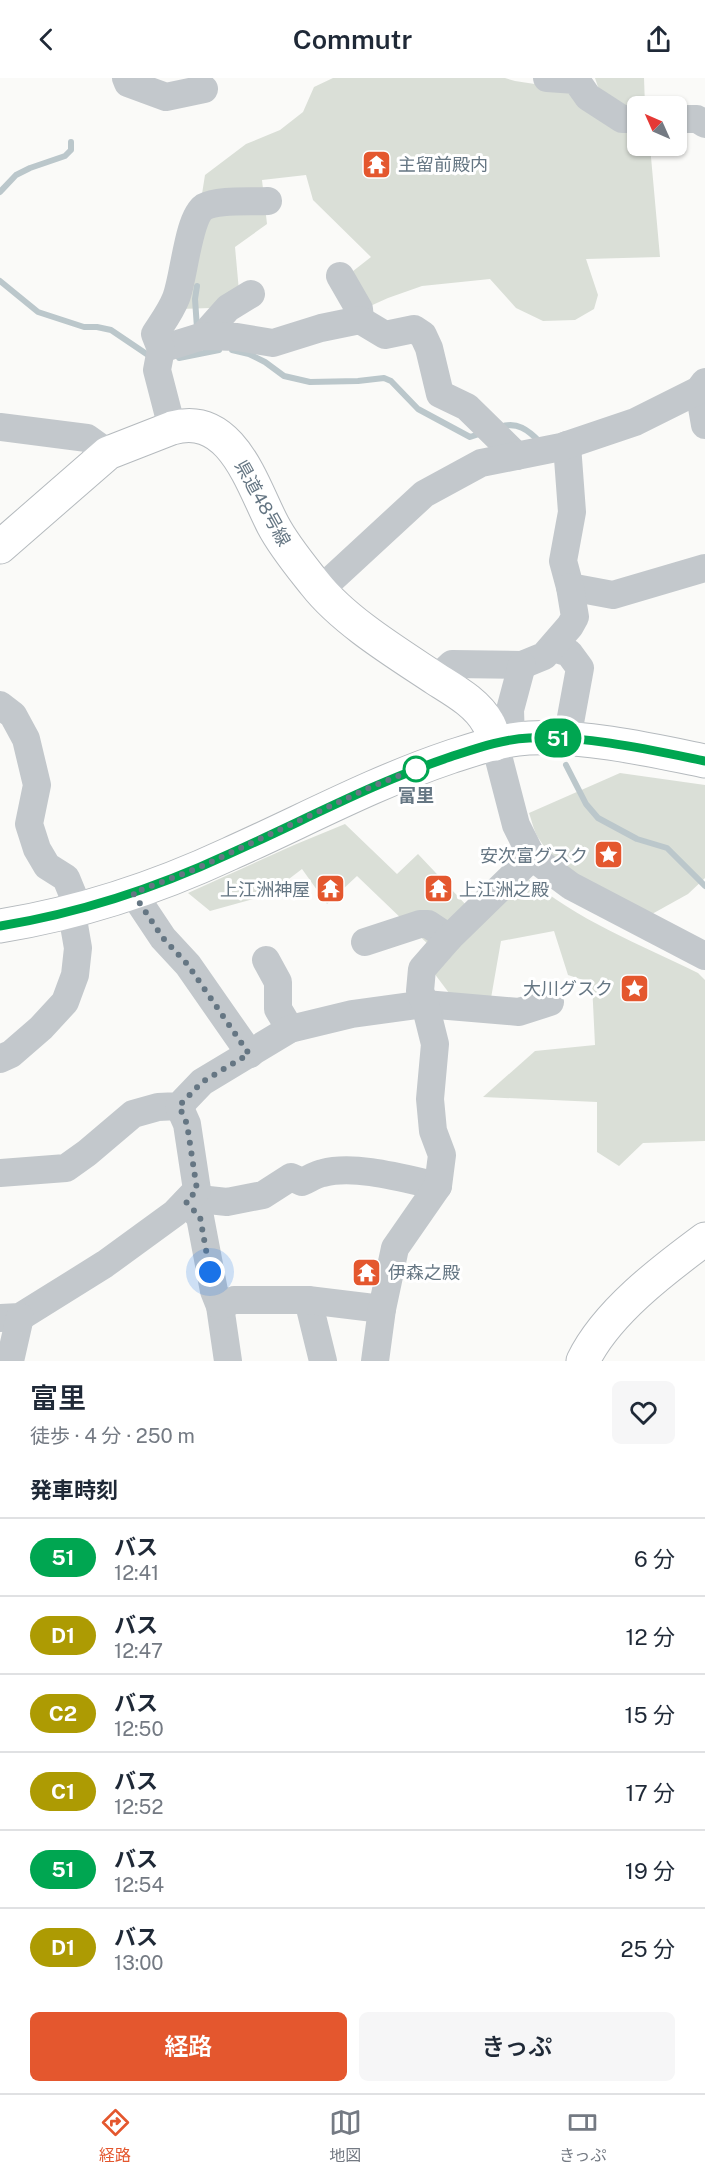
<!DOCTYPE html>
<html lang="ja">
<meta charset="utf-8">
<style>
:root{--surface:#fff;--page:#f6f6f7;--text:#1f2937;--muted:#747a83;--line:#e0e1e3;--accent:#e4572e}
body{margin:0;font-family:"Public Sans","Noto Sans JP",sans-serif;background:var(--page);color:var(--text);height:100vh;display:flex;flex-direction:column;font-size:22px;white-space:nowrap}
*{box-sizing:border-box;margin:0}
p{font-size:20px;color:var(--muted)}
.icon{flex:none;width:33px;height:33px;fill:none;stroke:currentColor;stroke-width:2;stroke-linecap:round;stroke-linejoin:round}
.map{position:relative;height:1283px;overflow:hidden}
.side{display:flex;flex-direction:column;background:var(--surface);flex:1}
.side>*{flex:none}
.badge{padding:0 12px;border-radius:20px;font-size:21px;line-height:39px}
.needle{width:39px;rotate:315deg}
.fabs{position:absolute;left:627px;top:18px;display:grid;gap:12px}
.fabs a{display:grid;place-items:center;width:60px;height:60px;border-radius:9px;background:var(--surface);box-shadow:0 2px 4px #0004;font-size:30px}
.you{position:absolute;width:30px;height:30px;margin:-15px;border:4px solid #fff;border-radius:50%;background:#1a73e8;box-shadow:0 0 0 9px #1a73e833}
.map>.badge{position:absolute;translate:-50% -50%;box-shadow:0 0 0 3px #fff}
h2{padding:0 30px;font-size:22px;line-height:54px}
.round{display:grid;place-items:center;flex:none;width:63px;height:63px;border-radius:9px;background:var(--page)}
.overview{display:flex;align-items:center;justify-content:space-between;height:102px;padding:0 30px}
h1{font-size:28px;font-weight:600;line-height:45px}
.action{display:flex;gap:12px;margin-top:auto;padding:12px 30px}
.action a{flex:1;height:69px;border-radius:9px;background:var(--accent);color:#fff;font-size:24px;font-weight:600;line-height:69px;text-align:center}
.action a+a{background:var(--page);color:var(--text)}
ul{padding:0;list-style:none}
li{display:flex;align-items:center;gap:18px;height:78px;padding:0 30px;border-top:2px solid var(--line)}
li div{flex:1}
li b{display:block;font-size:22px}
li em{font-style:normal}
li .badge{min-width:66px;font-weight:700;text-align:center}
header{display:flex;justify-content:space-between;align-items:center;height:78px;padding:0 30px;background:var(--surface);font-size:27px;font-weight:600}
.dock{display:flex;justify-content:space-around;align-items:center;height:84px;border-top:2px solid var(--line);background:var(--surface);font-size:16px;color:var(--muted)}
.dock a{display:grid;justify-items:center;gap:3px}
.dock .selected{color:var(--accent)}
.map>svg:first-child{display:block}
.green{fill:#dadfd7}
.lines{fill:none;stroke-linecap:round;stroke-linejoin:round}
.stream{stroke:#bbc7cb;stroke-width:6}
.major-casing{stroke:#b5babe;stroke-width:35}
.highway-casing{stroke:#b4b9bd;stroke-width:35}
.minor{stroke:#c3c8cc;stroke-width:28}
.major{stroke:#fff;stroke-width:33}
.highway{stroke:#fff;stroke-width:33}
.line-casing{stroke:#fff;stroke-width:14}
.line{stroke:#00a651;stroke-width:9}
.walk{stroke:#657683;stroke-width:6;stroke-dasharray:0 10.8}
.stop-dot{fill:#fff;stroke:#00a651;stroke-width:3}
.labels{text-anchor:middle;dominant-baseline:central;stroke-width:6;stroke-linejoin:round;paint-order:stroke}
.poi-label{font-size:18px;fill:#657683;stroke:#fff;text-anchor:start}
.street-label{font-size:18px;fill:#657683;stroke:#fff}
.stop-label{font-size:18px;font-weight:bold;fill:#657683;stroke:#fff}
</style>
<header><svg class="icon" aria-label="back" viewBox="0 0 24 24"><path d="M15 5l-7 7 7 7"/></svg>Commutr<svg class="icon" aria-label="share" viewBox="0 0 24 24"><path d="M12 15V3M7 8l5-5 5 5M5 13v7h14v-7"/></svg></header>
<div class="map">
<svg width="705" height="1283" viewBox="0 0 705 1283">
<rect width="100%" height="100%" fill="#fafaf8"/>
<g class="green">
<polygon points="333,0 505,0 515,3 574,12 637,49 638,68 650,68 660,179 586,181 598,217 594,231 575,242 543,243 516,230 490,201 422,208 388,220 368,229 348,197 371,179 313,122 306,97 262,102 267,146 235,169 239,213 211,230 179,231 196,154 205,97 246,66 280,52 303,34 314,9"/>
<polygon points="595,0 644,0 645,28 624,33 598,9"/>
<path d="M620 695 705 707V800L688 816 652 836C616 817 561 797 539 761 534 754 532 743 529 735Z"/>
<polygon points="345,746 397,796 418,776 467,828 430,868 357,798 327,826 302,791 268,817 210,833 188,815 294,767"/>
<path d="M526 799C577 842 639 866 698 895L705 902V1063L643 1065 619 1088 597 1074V1024L483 1019 535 973 595 967 592 905 568 897 554 853 501 863 491 920 452 919 434 895Z"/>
</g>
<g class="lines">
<g class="stream">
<polyline points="0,114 16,97 30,90 65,78 71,72 71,64"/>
<polyline points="0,203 38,234 84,249 97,249 111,252 151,279"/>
<polyline points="197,208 195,221 197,250"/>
<polyline points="232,272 249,276 265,284 284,298 310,304 358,303 384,300 391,303 418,331 470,359 482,355"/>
<polyline points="179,280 219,272"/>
<path d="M500 349C517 343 528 352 540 364"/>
<polyline points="566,687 586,726 598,740 637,761 667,770 705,808"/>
</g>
<defs>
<g id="major">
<path d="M0 469 108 375 172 350C232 333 252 407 273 447 284 468 300 487 315 506 344 543 397 575 436 601 455 613 477 625 488 645 492 651 493 660 495 666"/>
<path d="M0 848C80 835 156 810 229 776 303 743 373 705 450 679 475 671 503 661 529 660 584 657 651 672 705 683"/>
</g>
<path id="highway" d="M583 1283C606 1235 663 1192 705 1161"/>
</defs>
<use href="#major" class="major-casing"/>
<use href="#highway" class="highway-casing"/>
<g class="minor">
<polyline points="126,0 128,5 166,19 204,11"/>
<polyline points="547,0 576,2 588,19 622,41 638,41"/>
<polyline points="676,41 697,41 705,46"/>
<polyline points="340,198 359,231 360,242"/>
<polyline points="203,258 228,230 251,216"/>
<polyline points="161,271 203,258 237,259 273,265 321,250 360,242 385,257 414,251 423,257 429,270 440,316 467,329 517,378"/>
<polyline points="699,312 705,347"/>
<polyline points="0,349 87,360 108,375"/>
<path d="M172 350 157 292 161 271 155 256C162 245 171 233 176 220 184 200 188 140 204 129 218 121 252 124 268 123"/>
<polyline points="567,367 572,434 563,483 570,509 613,517 705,490"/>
<polyline points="320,512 424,416 481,385 561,369 635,344 699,312 705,304"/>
<polyline points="553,570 569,575 580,590 567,661"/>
<polyline points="436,601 452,586 522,587 544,578 570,548 575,539 570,509"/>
<polyline points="0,627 13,637 26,661 37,707 29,746 37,771 47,788 66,800 73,817 74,847 78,870 75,897 65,924 41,950 11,976 0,981"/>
<polyline points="511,663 510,632 522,587"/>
<polyline points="495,666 516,747 532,779 571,808 705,878"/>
<polyline points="133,815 163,860 188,887 250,976"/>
<polyline points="365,864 420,846 428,846 449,860"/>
<polyline points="266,882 278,904 278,931 290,951"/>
<polyline points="0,1095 66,1090 87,1075 133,1036 158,1029 179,1028 202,1004 290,951 352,936 425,926 519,934 550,924"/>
<path d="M190 1120 227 1124 263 1117 291 1099 302 1104C309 1101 316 1096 323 1095 355 1086 406 1101 438 1108"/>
<polyline points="186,1124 200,1139 214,1213 220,1228 228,1283"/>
<polyline points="308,1222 323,1283"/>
<polyline points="220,1228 234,1222 308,1222 382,1231"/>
<polyline points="0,1240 20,1239 105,1186 175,1135 197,1112 187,1046 179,1028"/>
<polyline points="10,1283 20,1239"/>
<polyline points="375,1283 382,1231 395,1170 438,1108 442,1077 433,1053 430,1021 435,966 425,926 420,913 422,891 449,860 532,779"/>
</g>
<use href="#major" class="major"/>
<use href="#highway" class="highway"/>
</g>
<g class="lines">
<defs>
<path id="line" d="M0 848C80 835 156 810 229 776 303 743 373 705 450 679 475 671 503 661 529 660 584 657 651 672 705 683"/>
</defs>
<use href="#line" class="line-casing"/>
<use href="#line" class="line"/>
<polyline class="walk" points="210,1194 200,1139 186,1124 197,1112 187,1046 179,1028 202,1004 249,976 188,887 163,860 133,815 198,790 371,709 416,691"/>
</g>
<defs>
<symbol id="temple-square" viewBox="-11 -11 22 22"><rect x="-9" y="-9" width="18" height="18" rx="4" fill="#e4572e" stroke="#fff"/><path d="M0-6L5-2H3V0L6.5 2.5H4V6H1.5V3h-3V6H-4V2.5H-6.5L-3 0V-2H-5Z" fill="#fff"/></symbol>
<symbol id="sight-square" viewBox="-11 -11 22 22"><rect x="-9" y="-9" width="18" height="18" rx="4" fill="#e4572e" stroke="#fff"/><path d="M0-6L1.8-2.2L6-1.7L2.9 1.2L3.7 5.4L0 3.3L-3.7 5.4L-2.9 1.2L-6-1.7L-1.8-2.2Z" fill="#fff"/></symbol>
</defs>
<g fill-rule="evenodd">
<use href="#temple-square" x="360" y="70" width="33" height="33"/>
<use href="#sight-square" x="592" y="760" width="33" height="33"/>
<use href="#temple-square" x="314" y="794" width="33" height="33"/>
<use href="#temple-square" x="422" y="794" width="33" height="33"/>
<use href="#sight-square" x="618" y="894" width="33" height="33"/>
<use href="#temple-square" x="350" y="1178" width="33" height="33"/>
</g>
<circle class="stop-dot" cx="416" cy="691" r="12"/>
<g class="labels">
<g class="poi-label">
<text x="398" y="86">主留前殿内</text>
<text x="588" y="777" text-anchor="end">安次富グスク</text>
<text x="310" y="811" text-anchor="end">上江洲神屋</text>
<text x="459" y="811">上江洲之殿</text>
<text x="613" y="910" text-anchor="end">大川グスク</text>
<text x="388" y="1194">伊森之殿</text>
</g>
<g class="street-label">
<text transform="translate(263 425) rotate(61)">県道48号線</text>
</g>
<g class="stop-label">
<text x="416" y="717">富里</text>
</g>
</g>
</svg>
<div class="fabs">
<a><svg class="needle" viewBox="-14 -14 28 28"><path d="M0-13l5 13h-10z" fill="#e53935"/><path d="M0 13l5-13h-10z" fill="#747a83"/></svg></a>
</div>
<div class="you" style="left:210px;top:1194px"></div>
<b class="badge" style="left:558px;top:660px;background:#00a651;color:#fff">51</b>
</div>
<section class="side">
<div class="overview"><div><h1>富里</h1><p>徒歩 · 4 分 · 250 m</p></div><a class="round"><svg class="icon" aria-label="heart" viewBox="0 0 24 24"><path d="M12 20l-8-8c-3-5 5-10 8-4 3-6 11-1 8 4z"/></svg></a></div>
<h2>発車時刻</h2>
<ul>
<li><span class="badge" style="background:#00a651;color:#fff">51</span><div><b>バス</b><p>12:41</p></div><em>6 分</em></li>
<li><span class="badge" style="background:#ad9b03;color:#fff">D1</span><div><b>バス</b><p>12:47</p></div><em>12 分</em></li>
<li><span class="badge" style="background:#ad9b03;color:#fff">C2</span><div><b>バス</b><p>12:50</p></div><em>15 分</em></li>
<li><span class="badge" style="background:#ad9b03;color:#fff">C1</span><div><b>バス</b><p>12:52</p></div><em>17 分</em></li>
<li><span class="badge" style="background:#00a651;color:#fff">51</span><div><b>バス</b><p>12:54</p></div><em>19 分</em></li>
<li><span class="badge" style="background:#ad9b03;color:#fff">D1</span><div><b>バス</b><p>13:00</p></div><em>25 分</em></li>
</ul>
<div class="action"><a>経路</a><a>きっぷ</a></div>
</section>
<nav class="dock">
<a class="selected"><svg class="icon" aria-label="directions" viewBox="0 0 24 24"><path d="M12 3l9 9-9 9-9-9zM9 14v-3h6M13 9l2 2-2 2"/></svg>経路</a>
<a><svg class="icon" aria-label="map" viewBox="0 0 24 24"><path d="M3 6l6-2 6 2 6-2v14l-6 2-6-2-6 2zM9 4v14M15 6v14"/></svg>地図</a>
<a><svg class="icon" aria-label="tickets" viewBox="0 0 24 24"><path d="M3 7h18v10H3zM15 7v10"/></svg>きっぷ</a>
</nav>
